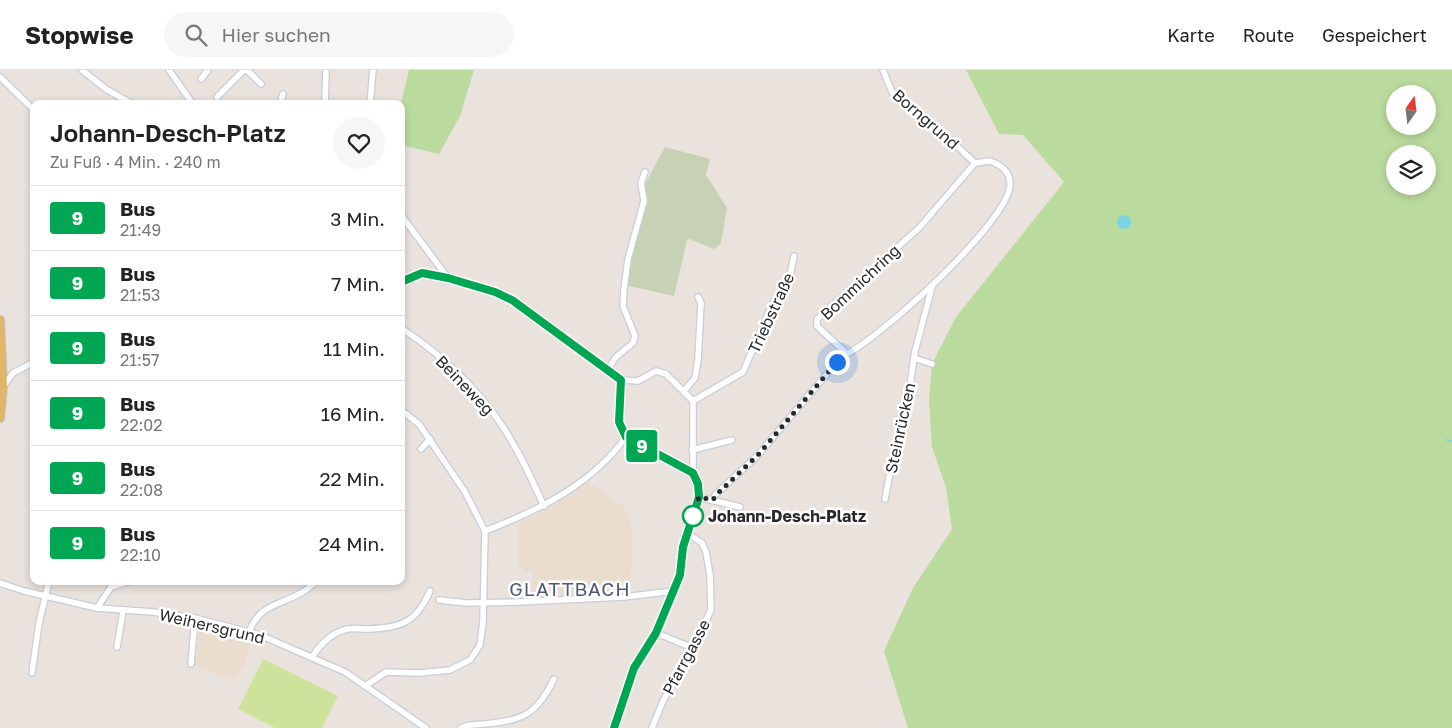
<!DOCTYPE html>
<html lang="de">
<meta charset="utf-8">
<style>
:root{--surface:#fff;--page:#f6f6f6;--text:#222;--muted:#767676;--line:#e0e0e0}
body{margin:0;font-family:"Golos Text",sans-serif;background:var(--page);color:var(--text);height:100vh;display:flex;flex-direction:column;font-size:19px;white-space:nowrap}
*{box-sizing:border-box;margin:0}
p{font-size:16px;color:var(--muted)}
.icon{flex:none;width:28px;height:28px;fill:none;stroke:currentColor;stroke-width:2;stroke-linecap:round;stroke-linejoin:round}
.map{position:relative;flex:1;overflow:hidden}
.panel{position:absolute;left:30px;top:30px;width:375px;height:485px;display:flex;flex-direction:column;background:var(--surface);border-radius:10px;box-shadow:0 2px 8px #0003}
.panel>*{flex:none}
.badge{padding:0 10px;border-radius:4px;font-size:18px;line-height:32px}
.needle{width:32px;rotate:14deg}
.buttons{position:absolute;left:1386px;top:15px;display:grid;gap:10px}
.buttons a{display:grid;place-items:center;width:50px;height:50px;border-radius:50%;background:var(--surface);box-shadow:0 2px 8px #0003;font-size:25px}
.you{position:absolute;width:25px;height:25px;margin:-12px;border:4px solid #fff;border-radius:50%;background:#1a73e8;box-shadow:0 0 0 8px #1a73e833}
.map>.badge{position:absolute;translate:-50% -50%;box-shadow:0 0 0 2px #fff}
.round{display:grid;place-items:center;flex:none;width:52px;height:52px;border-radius:26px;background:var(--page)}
.summary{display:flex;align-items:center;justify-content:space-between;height:85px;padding:0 20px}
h1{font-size:24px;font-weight:600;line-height:38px}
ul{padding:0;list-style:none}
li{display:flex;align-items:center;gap:15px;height:65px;padding:0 20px;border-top:1px solid var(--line)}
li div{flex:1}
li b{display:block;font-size:19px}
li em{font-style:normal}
li .badge{min-width:55px;font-weight:700;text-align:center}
header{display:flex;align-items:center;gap:30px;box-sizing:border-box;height:70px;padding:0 25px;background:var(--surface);border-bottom:1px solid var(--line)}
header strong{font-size:24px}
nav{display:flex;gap:28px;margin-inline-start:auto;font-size:18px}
.search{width:350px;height:45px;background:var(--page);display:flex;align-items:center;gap:12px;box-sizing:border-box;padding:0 18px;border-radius:28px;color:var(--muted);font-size:19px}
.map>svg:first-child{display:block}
.education{fill:#eaddcd}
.green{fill:#bbdb9e;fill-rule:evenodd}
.cemetery{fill:#c7d2b5}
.pitch{fill:#cde29a}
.water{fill:#79d5e2}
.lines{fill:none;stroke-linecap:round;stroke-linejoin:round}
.stream{stroke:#79d5e2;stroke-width:2}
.minor-casing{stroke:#c8cdd6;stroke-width:8}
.major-casing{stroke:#c3c3c3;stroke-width:10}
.minor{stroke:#fff;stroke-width:5.5}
.major{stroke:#e2b669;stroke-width:8}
.line-casing{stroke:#fff;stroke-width:11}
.line{stroke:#00a651;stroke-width:8}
.walk{stroke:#292929;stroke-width:5;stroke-dasharray:0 9}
.stop-dot{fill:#fff;stroke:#00a651;stroke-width:2.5}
.labels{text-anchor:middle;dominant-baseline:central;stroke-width:5;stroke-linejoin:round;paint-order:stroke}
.street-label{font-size:16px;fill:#292929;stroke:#fff}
.stop-label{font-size:16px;font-weight:bold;fill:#292929;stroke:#fff;text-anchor:start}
.quarter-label{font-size:19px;letter-spacing:1px;fill:#4e5a75;stroke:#fff}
</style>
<header>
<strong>Stopwise</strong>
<div class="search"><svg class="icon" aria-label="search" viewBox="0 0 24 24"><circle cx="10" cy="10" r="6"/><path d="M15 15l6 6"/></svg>Hier suchen</div>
<nav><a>Karte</a><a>Route</a><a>Gespeichert</a></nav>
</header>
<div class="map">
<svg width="1452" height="658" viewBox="0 0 1452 658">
<rect width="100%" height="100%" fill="#eae2dc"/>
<g class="education">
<polygon points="588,412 625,438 633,463 630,523 533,529 533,502 525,502 518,495 519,472 517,453 539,444"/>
<polygon points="200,554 253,568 244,595 234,611 195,596"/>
</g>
<g class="green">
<polygon points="409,0 474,0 460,46 439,84 401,75 401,34"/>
<path d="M966 0H1452V658H908L884 581 913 518 952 459 946 417 932 377 929 330 932 294 956 247 1064 112 1023 65 999 64ZM1395 24H1428V56H1395ZM1395 84H1428V116H1395Z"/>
</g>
<polygon class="cemetery" points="665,77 710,89 706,105 727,138 721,173 714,179 689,169 687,170 674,226 625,215 648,127 645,125 645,114"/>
<polygon class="pitch" points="263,589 338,626 322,658 275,658 238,639"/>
<circle class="water" cx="1124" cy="152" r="7"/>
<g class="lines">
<polyline class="stream" points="1447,370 1452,371"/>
<defs>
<g id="minor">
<polyline points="82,0 106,19 132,34"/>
<polyline points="169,0 193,34"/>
<polyline points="247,0 261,14"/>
<polyline points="883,0 892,22 929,50 975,93"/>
<polyline points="0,7 34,40"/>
<polyline points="201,9 208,0"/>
<polyline points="217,27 244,0"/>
<polyline points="280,34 283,24"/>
<polyline points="325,34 326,0"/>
<polyline points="370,34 373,0"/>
<path d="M990 91C1001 95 1011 102 1010 116 1005 155 883 265 847 284L817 256V249L919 158 975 93Z"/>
<polyline points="401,145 448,208"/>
<polyline points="401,212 422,203 495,222 512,230 621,310 619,352 626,367 693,403"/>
<path d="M401 258C447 288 489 329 515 377 526 396 535 417 544 436"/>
<polyline points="914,288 932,294"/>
<polyline points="608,299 616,287 633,273 635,266 623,236 624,219 628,189 644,131 641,113 645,102"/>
<polyline points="3,317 13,303 34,292"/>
<polyline points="684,321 695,308 698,290 701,233 698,227"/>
<polyline points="693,331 743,302 772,235 789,211 794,186"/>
<polyline points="421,379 430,369"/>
<polyline points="692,380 732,370"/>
<polyline points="699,427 740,437"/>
<polyline points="885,429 892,392 906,342 915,281 932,217"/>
<polyline points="713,431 715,425 758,385 837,292 847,284"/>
<path d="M485 461C539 440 591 415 626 367"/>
<polyline points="190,511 199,511"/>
<polyline points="0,513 24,521 97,538 153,542 195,548 260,565 345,602 426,658"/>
<polyline points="439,530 467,533 518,532 624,527 674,521"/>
<polyline points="97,538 111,517 131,511"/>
<path d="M249 562C260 534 278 536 301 523 307 520 312 515 317 511"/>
<polyline points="656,563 693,578"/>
<polyline points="117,577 123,541"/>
<path d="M312 587C320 575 330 564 344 560 350 557 360 559 367 559 401 558 416 553 430 521"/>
<polyline points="191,594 195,548"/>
<polyline points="32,603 39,553 49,511"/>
<polyline points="365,616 386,602 419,603 450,600 470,590 480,575 483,552 485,461 465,422 419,354 401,340"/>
<path d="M461 658C467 654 477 655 484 654 523 651 537 644 554 609"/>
<polyline points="614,658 634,598 656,563 680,505 683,477 699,427 698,414 693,403 693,331 666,304 656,301 638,311 621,310"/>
<polyline points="652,658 663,631 693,578 711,540 710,505 706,482 702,473 688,464"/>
</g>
<polyline id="major" points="0,250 3,317 0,348"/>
</defs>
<use href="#minor" class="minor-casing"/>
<use href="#major" class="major-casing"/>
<use href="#minor" class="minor"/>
<use href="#major" class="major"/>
</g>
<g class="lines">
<defs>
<polyline id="line" points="401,212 422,203 448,208 495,222 512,230 621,310 619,352 626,367 693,403 698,414 699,427 683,477 680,505 656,563 634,598 614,658"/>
</defs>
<use href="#line" class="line-casing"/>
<use href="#line" class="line"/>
<polyline class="walk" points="693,446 699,427 713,430 716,425 758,385 837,292"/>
</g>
<circle class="stop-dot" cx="693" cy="446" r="10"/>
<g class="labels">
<g class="street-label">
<text transform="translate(926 49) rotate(41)">Borngrund</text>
<text transform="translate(860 212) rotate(-43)">Bommichring</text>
<text transform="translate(771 243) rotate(-65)">Triebstraße</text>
<text transform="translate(465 315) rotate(46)">Beineweg</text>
<text transform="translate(900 358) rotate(-78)">Steinrücken</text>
<text transform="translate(212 556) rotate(13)">Weihersgrund</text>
<text transform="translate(686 587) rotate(-62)">Pfarrgasse</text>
</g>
<g class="stop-label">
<text x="708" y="446">Johann-Desch-Platz</text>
</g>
<g class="quarter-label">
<text x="570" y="518">GLATTBACH</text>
</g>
</g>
</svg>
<div class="buttons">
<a><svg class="needle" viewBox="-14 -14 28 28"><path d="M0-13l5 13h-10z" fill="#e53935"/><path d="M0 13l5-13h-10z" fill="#767676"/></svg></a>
<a><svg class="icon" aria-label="layers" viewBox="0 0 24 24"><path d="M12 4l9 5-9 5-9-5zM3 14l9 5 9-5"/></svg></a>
</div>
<div class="you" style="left:837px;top:292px"></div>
<b class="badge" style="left:642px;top:376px;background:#00a651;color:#fff">9</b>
<section class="panel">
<div class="summary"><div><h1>Johann-Desch-Platz</h1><p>Zu Fuß · 4 Min. · 240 m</p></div><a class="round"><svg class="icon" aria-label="heart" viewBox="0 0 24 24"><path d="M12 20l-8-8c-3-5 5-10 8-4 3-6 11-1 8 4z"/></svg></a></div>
<ul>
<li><span class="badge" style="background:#00a651;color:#fff">9</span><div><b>Bus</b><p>21:49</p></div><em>3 Min.</em></li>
<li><span class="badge" style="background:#00a651;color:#fff">9</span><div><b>Bus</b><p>21:53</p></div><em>7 Min.</em></li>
<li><span class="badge" style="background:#00a651;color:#fff">9</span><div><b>Bus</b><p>21:57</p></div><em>11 Min.</em></li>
<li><span class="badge" style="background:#00a651;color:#fff">9</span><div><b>Bus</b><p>22:02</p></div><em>16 Min.</em></li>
<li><span class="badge" style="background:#00a651;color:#fff">9</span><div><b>Bus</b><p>22:08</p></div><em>22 Min.</em></li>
<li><span class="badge" style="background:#00a651;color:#fff">9</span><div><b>Bus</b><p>22:10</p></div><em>24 Min.</em></li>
</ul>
</section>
</div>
